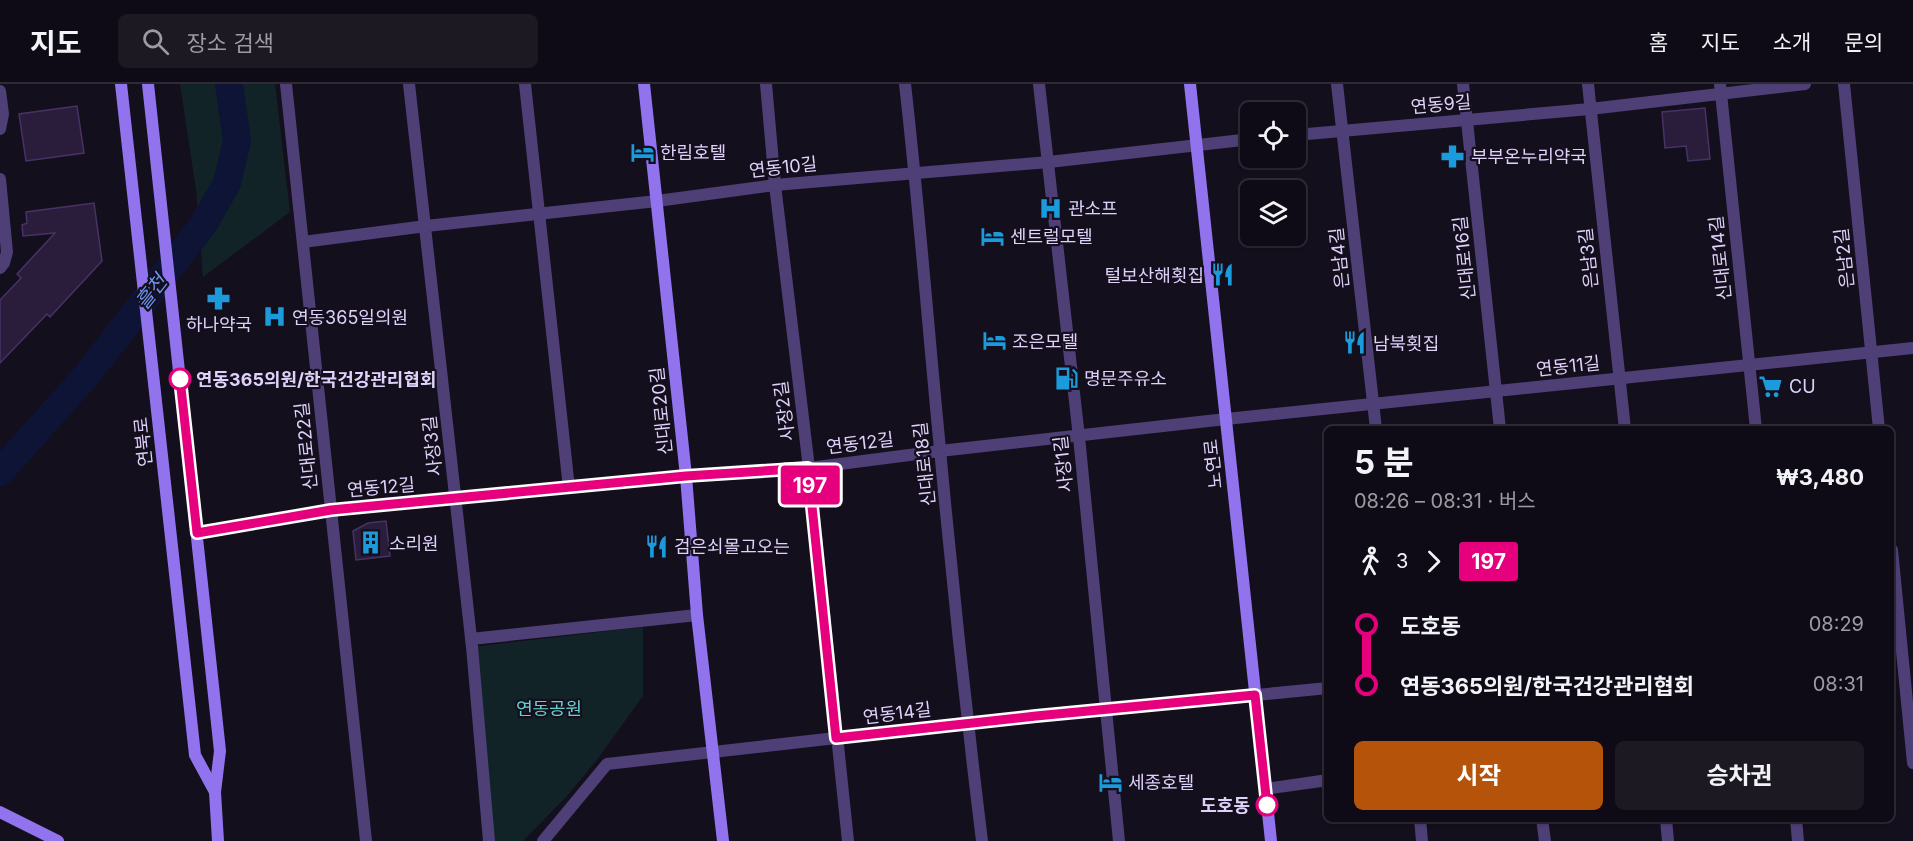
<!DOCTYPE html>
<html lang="ko">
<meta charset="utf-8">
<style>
:root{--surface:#0f0b16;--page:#1d1923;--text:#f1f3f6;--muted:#9b9ba1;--line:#2f2b35;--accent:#b45309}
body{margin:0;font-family:Inter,"Noto Sans KR",sans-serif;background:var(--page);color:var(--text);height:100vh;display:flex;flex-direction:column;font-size:22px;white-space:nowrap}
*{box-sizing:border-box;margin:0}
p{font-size:20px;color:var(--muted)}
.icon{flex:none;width:33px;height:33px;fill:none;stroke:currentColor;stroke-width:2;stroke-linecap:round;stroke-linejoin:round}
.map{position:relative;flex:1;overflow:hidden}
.panel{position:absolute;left:1324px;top:342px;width:570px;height:396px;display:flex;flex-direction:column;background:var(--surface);border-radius:9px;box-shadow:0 2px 4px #0004,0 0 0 2px var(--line)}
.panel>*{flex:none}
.badge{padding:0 12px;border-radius:4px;font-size:21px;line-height:39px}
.buttons{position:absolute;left:1240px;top:18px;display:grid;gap:12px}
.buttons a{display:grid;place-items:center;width:66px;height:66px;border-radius:9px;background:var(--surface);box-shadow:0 2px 4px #0004,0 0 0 2px var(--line);font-size:30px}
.map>.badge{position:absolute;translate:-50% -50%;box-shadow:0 0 0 3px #fff}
.legs{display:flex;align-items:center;gap:9px;height:66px;padding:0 30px;font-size:20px}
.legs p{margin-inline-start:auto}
.summary{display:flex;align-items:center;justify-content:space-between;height:102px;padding:0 30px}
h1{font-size:33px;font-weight:700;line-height:45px}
.action{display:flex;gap:12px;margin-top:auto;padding:12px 30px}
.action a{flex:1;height:69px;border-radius:9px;background:var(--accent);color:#fff;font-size:24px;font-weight:700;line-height:69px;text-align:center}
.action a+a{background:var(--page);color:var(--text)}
ul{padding:0 30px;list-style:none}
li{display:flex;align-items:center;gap:21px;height:60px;font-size:22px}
li i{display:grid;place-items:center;width:9px;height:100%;margin:0 8px;background:currentColor}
li i::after{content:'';width:15px;height:15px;margin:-8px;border:4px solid;border-radius:50%;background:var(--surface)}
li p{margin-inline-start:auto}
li:first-child i{background:linear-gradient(#0000 50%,currentColor 0)}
li:last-child i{background:linear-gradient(currentColor 50%,#0000 0)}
header{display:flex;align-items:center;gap:36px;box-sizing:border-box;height:84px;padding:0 30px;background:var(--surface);border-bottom:2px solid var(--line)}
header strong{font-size:28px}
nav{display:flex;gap:33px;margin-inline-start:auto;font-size:21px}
.search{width:420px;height:54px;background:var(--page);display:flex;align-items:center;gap:15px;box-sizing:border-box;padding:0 21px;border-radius:9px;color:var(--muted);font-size:22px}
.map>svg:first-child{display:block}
.green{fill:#122327}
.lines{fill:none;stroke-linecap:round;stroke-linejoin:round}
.river{stroke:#0e1436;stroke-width:28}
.building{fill:#2a1d3c;stroke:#483265;stroke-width:1.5}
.street{stroke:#4e3f77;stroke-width:12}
.secondary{stroke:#9273ee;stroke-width:12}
.line-1-casing{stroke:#fff;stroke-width:14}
.line-1{stroke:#e6007e;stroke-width:9}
.stop-1-dot{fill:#fff;stroke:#e6007e;stroke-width:3}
.labels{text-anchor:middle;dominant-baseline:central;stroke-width:4.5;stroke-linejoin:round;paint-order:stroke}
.street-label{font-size:18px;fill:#dfd1f9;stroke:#140f1d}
.poi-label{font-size:18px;fill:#dfd1f9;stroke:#140f1d;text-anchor:start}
.stop-label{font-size:18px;font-weight:bold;fill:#dfd1f9;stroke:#140f1d;text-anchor:start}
.park-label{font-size:18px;fill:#66d0ce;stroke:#140f1d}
.water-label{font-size:20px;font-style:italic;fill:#6b93ed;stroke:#140f1d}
</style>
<header>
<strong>지도</strong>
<div class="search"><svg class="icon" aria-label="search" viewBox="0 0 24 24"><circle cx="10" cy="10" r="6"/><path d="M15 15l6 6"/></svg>장소 검색</div>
<nav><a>홈</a><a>지도</a><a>소개</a><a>문의</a></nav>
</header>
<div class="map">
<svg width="1913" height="757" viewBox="0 0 1913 757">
<rect width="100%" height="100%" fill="#140f1d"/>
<g class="green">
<polygon points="180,0 275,0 290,128 203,193 196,106"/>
<polygon points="643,543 643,612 596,677 567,712 523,757 489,757 472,563"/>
</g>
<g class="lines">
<polyline class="river" points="0,388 86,292 203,141 227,99 237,57 229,0"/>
</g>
<g class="building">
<polygon points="77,22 84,69 26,77 19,30"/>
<polygon points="1705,24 1710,75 1688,77 1686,62 1665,64 1662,28"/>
<polygon points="94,119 102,177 50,233 47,230 0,279 0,216 21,194 17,190 55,149 23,152 22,141 27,139 26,128"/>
<polygon points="386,437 390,472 356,476 353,447 368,439"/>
</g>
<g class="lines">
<g class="street">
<polyline points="286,0 366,757"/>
<polyline points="409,0 472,563 489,757"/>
<polyline points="525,0 569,404"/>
<polyline points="766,0 775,101 809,384 848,757"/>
<path d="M905 0C919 122 928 243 940 365 952 496 966 627 982 757"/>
<polyline points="1039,0 1079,353 1119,757"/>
<polyline points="1337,0 1376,345"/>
<polyline points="1463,0 1500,345"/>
<polyline points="1588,0 1625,345"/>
<polyline points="1720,0 1756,345"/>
<polyline points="1844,0 1879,345"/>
<polyline points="0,7 3,30 0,45"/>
<polyline points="1296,51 1590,25 1805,0"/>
<polyline points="0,95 7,168 4,179 0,184"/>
<polyline points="303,158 426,142 657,117 775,101 1049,78 1251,55"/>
<polyline points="197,449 331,426 686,392 809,384 940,367 1226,335 1913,264"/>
<polyline points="1892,466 1913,679"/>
<polyline points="471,555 697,531"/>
<polyline points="1265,705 1328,696"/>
<polyline points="1420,735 1422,757"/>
<polyline points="1542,735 1545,757"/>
<polyline points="1666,735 1668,757"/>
<polyline points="1796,735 1798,757"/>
<polyline points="543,757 607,680 968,639 1328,604"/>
</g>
<g class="secondary">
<polyline points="121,0 195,671 215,708"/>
<polyline points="148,0 220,667 215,708 218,757"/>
<polyline points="644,0 686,392 697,531 723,757"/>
<polyline points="1190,0 1271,757"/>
<polyline points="0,728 58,757"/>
</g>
</g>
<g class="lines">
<defs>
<polyline id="line-1" points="180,295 197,449 331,426 686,392 808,384 836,654 1036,632 1255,611 1267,721"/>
</defs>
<use href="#line-1" class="line-1-casing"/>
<use href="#line-1" class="line-1"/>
</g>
<defs>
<symbol id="hotel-bare" viewBox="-9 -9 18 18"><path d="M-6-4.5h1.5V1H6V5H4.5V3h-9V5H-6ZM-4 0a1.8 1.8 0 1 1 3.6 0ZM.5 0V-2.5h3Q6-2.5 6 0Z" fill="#1b9bdb" stroke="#140f1d" stroke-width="2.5" paint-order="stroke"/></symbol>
<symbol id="pharmacy-bare" viewBox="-9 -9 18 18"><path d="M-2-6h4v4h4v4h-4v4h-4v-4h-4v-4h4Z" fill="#1b9bdb" stroke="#140f1d" stroke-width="2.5" paint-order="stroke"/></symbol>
<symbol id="hospital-bare" viewBox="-9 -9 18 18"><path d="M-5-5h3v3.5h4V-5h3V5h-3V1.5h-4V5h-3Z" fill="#1b9bdb" stroke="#140f1d" stroke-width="2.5" paint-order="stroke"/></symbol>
<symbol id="restaurant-bare" viewBox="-9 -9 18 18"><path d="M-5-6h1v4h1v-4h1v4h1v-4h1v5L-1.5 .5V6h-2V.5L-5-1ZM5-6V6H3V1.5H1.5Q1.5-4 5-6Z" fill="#1b9bdb" stroke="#140f1d" stroke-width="2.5" paint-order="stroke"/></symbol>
<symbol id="fuel-bare" viewBox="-9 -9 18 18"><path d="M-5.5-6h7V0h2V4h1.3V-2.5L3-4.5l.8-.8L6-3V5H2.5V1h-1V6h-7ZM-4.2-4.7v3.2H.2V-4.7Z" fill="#1b9bdb" stroke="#140f1d" stroke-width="2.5" paint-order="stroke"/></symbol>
<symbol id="supermarket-bare" viewBox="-9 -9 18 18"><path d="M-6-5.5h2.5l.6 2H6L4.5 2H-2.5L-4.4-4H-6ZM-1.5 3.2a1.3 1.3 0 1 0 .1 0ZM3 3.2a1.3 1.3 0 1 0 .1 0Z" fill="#1b9bdb" stroke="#140f1d" stroke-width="2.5" paint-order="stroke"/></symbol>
<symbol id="building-bare" viewBox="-9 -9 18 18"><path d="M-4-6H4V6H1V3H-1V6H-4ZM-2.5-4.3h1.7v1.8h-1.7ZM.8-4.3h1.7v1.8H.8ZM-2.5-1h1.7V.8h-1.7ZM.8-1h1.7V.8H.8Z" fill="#1b9bdb" stroke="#140f1d" stroke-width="2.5" paint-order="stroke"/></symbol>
</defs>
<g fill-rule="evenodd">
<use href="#hotel-bare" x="626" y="52" width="33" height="33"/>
<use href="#pharmacy-bare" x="1436" y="56" width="33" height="33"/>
<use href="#hospital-bare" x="1034" y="108" width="33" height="33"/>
<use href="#hotel-bare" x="976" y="136" width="33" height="33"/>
<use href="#restaurant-bare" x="1206" y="174" width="33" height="33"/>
<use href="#pharmacy-bare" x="202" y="198" width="33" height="33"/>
<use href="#hospital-bare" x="258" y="216" width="33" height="33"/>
<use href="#hotel-bare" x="978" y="240" width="33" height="33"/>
<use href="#restaurant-bare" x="1338" y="242" width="33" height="33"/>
<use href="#fuel-bare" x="1050" y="278" width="33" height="33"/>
<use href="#supermarket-bare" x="1754" y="286" width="33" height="33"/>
<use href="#building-bare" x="354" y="442" width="33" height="33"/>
<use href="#restaurant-bare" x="640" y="446" width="33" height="33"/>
<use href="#hotel-bare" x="1094" y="682" width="33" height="33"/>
</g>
<g class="stop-1-dot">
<circle cx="180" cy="295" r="10"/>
<circle cx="1267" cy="721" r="10"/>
</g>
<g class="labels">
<g class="street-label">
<text transform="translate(1441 20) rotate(-5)">연동9길</text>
<text transform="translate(783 83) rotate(-6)">연동10길</text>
<text transform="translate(1339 174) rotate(-96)">은남4길</text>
<text transform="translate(1464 174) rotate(-96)">신대로16길</text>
<text transform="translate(1588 174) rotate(-96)">은남3길</text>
<text transform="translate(1720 174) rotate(-96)">신대로14길</text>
<text transform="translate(1844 174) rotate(-96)">은남2길</text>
<text transform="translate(1568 282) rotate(-6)">연동11길</text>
<text transform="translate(661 327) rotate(-96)">신대로20길</text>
<text transform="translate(784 327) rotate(-97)">사장2길</text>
<text transform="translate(143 358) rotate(-96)">연북로</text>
<text transform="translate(860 359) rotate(-7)">연동12길</text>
<text transform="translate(306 362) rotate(-96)">신대로22길</text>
<text transform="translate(432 362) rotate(-96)">사장3길</text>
<text transform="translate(924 380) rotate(-96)">신대로18길</text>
<text transform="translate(1063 380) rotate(-96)">사장1길</text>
<text transform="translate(1213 380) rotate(-96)">노연로</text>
<text transform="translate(381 403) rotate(-5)">연동12길</text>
<text transform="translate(897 629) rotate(-7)">연동14길</text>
</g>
<g class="poi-label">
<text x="660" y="68">한림호텔</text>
<text x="1471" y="72">부부온누리약국</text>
<text x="1068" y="124">관소프</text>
<text x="1010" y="152">센트럴모텔</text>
<text x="1204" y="191" text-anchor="end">털보산해횟집</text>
<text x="292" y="233">연동365일의원</text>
<text x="219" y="240" text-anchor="middle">하나약국</text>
<text x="1012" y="257">조은모텔</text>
<text x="1373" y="259">남북횟집</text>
<text x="1084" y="294">명문주유소</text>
<text x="1789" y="302">CU</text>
<text x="389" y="459">소리원</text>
<text x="674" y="462">검은쇠몰고오는</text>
<text x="1128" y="698">세종호텔</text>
</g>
<g class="stop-label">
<text x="196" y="295">연동365의원/한국건강관리협회</text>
<text x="1250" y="721" text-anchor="end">도호동</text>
</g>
<g class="park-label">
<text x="549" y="624">연동공원</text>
</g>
<g class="water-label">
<text transform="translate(151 208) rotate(-52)">흘천</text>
</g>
</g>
</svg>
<div class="buttons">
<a><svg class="icon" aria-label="locate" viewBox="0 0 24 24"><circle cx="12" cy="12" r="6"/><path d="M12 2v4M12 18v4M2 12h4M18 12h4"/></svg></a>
<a><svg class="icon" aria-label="layers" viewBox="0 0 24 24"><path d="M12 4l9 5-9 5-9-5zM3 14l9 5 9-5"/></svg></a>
</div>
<b class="badge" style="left:810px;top:401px;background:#e6007e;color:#fff">197</b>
<section class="panel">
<div class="summary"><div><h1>5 분</h1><p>08:26 – 08:31 · 버스</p></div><b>₩3,480</b></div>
<div class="legs"><svg class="icon" aria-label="walk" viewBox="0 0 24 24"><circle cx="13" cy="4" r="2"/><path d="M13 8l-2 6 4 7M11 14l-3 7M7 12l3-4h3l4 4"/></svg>3<svg class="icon" aria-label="forward" viewBox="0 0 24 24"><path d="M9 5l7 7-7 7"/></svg><b class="badge" style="background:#e6007e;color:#fff">197</b></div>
<ul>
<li><i style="color:#e6007e"></i><b>도호동</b><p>08:29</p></li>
<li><i style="color:#e6007e"></i><b>연동365의원/한국건강관리협회</b><p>08:31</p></li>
</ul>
<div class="action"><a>시작</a><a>승차권</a></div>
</section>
</div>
